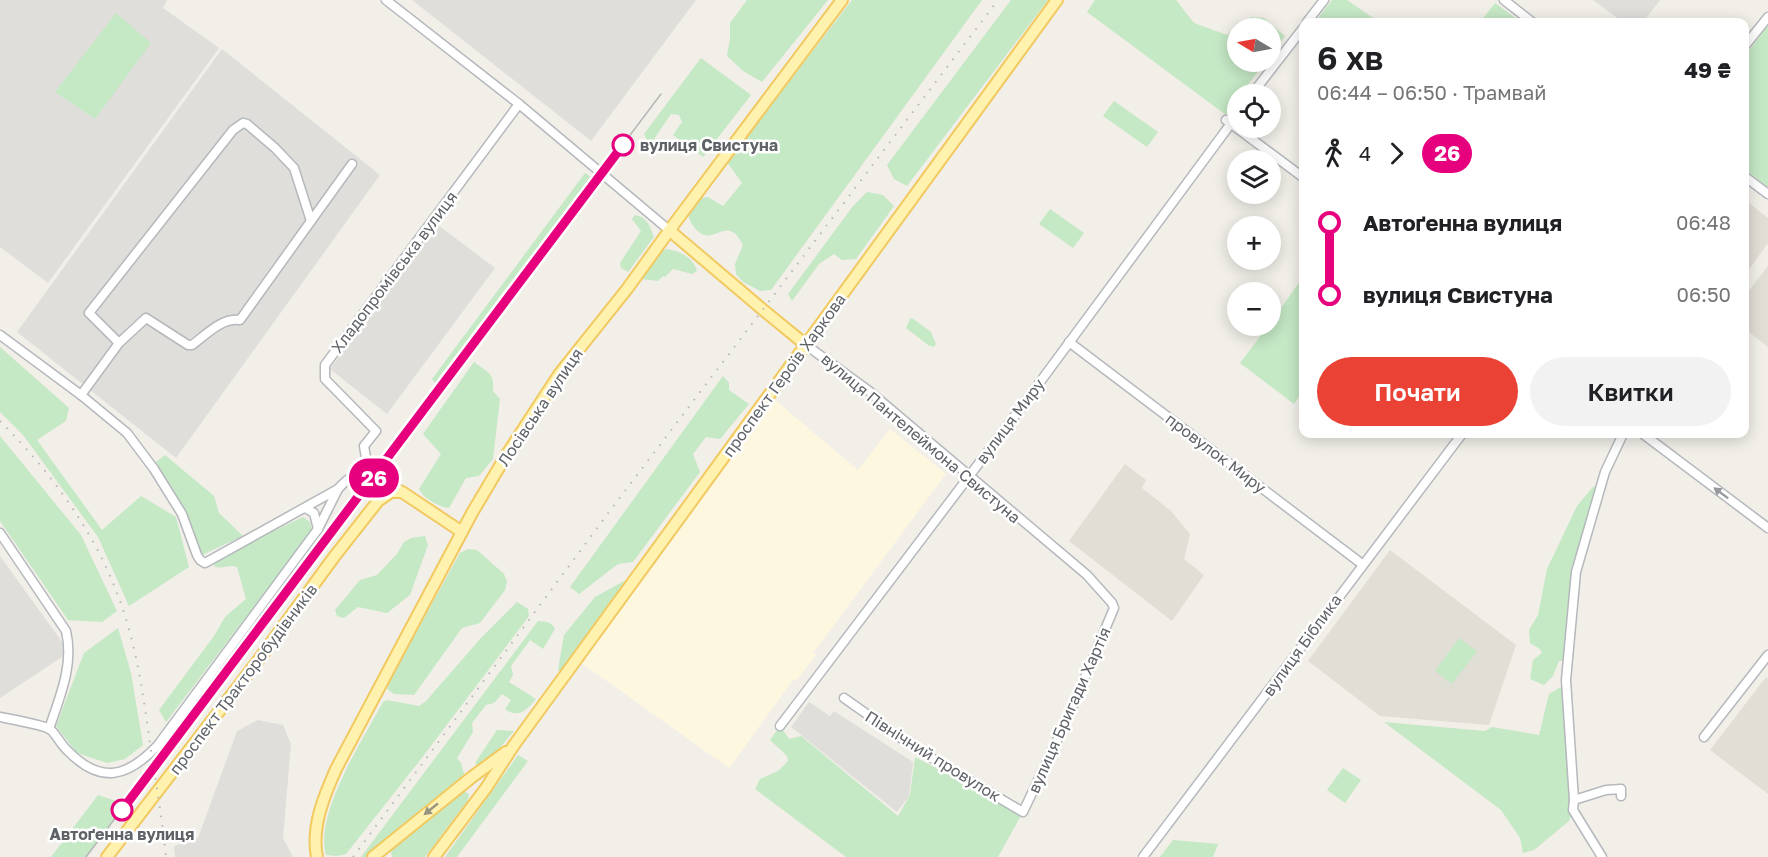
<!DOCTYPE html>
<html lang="uk">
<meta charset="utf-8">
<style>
:root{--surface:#fff;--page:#f2f2f2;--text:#202124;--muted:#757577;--accent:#ea4335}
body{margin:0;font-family:"Golos Text",sans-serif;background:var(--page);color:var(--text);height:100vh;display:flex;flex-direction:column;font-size:22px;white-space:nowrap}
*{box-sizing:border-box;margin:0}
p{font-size:20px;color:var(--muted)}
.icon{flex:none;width:33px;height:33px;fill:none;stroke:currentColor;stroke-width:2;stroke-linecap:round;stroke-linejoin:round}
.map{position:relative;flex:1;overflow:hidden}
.details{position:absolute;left:1299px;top:18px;width:450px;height:420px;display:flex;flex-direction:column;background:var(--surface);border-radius:12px;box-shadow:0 3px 15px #0003}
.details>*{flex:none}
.badge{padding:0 12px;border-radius:20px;font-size:21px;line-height:39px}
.needle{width:39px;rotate:280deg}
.tools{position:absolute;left:1227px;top:18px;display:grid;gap:12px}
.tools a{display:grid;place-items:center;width:54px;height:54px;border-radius:50%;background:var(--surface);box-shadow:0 3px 15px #0003;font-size:30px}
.map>.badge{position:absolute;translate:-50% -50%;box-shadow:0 0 0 3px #fff}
.legs{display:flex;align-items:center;gap:9px;height:66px;padding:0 18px;font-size:20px}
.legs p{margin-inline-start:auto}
.summary{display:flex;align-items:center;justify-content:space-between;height:102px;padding:0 18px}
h1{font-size:33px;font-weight:600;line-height:45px}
.primary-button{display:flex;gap:12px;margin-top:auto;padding:12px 18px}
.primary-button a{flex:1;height:69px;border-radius:36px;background:var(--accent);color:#fff;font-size:24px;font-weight:600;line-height:69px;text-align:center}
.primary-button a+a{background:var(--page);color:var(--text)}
ul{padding:0 18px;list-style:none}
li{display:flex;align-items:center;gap:21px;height:72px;font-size:22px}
li i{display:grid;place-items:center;width:9px;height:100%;margin:0 8px;background:currentColor}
li i::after{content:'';width:15px;height:15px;margin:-8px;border:4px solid;border-radius:50%;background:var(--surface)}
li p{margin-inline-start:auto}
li:first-child i{background:linear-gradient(#0000 50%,currentColor 0)}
li:last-child i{background:linear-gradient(currentColor 50%,#0000 0)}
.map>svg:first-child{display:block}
.commercial{fill:#fef7e0}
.industrial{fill:#e0deda}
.education{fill:#e1ded6}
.green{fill:#c5e8c5}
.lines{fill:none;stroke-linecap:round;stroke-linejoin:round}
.minor-casing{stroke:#b5b8bc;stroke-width:11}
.major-casing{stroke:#f2c960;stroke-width:14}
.minor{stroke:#fff;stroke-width:8}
.major{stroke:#fff2af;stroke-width:10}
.tram{stroke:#b6b7b8;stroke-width:1.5}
.rail{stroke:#b6b7b8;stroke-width:2;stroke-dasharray:1.5 8;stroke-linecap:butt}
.oneway{fill:#979a9d}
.oneway2{fill:#979581}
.line-1-casing{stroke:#fff;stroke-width:14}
.line-1{stroke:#e6007e;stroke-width:9}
.stop-1-dot{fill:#fff;stroke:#e6007e;stroke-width:3}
.labels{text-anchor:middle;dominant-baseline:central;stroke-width:5;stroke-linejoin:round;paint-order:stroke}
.stop-label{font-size:16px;font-weight:bold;fill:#5f6368;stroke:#fff;text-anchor:start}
.street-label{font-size:16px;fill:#5f6368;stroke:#fff}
</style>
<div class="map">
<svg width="1768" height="857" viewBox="0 0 1768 857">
<rect width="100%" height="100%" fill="#f1efe8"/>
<polygon class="commercial" points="775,400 858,470 890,429 946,474 813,653 816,655 797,680 794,679 729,768 580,662"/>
<g class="industrial">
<polygon points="0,0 167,0 163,8 219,48 48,283 0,247"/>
<polygon points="412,0 696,0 591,141"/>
<polygon points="1593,0 1660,0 1643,22 1623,22"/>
<polygon points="222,49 380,175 176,458 17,332"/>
<polygon points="438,225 495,268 387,414 330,369"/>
<polygon points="0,556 62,642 65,655 0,698"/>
<polygon points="809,702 830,716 834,711 913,762 909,796 897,812 791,727"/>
<polygon points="258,720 283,725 291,744 283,838 293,857 175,857 174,846 198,838 237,731"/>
</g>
<g class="education">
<polygon points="1745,200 1768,218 1768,243 1745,275"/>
<polygon points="1768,266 1768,347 1745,329 1744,297"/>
<polygon points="1125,464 1146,480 1142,488 1171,511 1190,534 1184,559 1204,575 1172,621 1069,541"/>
<polygon points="1390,550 1516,645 1489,725 1380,716 1308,661"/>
<polygon points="1766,677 1768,679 1768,794 1710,750"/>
</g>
<g class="green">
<polygon points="747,0 828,0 762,82 743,71 727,56 730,39 730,23"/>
<path d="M852 0H982L771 290 760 291 743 282 736 274 735 264 743 245C740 240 737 233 730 231 724 229 717 234 711 235 700 238 691 225 688 215L701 198 708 197 723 206 742 183 727 162Z"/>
<polygon points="1011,0 1048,0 907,186 894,179 887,165"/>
<polygon points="1095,0 1176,0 1194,23 1227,35 1251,17 1264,18 1285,36 1271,55 1270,28 1238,28 1238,62 1265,62 1241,94 1238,94 1237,99 1226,115 1087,12"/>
<polygon points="1332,0 1347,0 1379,22 1315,22"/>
<polygon points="1495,3 1521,22 1480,22"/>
<polygon points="116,13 151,43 95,119 55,92"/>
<polygon points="1768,25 1768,187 1745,169 1745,56"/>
<polygon points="701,58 751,95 703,157 673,135 682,122 679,115 671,114 652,142 647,140 644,134"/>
<polygon points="1114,101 1158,132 1147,147 1103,116"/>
<polygon points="585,173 591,177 435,383 432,379"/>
<polygon points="867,192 883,195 894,206 856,259 842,260 834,254 819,264 792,301 788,294 853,206"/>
<polygon points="1050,209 1084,233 1073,248 1039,224"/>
<path d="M635 215C647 217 650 226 654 237L628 272 621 268 620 263 641 231 632 219Z"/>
<path d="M667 249C680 251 694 258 697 271L692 274 673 269 665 277 663 276 658 281 641 279 661 251Z"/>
<polygon points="1303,277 1303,391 1294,404 1240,363 1268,326 1270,326 1271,322"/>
<polygon points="912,318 931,332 936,344 934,347 928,345 906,328 910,319"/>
<polygon points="0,347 69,408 66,421 37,440 102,530 141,496 176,517 189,567 129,606 98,537 23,435 0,412"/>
<path d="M474 362C487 372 495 373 493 391L500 399 493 459 479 476 466 478 449 508C439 507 423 498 419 489L441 454 423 434Z"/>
<polygon points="723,376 729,383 729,390 749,404 720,439 706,437 693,454 700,472 633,562 618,564 579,594 570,587"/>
<polygon points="0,436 81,535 117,611 102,622 68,620 0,521"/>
<polygon points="165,455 214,496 219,513 243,536 202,555 186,515 155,463"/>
<polygon points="1602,484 1576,572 1568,661 1559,661 1553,676 1544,685 1530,679 1533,660 1542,653 1540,649 1530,643 1529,630 1538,615 1547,569 1577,506 1593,487"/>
<path d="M303 517 310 522 312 530 166 722 159 710 214 636 225 617 246 599 237 567C230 564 223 569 215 567L213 562 216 558Z"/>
<polygon points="425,536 428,545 410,595 387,613 358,607 344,618 337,616 335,610 360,580 377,575 397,554 404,542 411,538"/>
<polygon points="468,549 477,550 504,574 507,581 505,590 480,623 462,628 414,695 394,694 387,689 391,678 460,553"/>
<polygon points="626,580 560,671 558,670 564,635 595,597"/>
<path d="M517 602 528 609 529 616 421 759 346 854 337 856 326 855C314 814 364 738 383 702L387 700 419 706 426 701 481 638Z"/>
<path d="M538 621C546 622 551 621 555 629L543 649 530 640 511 666 513 675 509 682 536 699C527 710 518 719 505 709L511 700 502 694 494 703 486 705 472 723 473 732 457 758 461 763 465 777 368 857H361Z"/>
<polygon points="118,628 131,673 143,745 125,759 107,763 77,753 56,726 84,653"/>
<polygon points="1459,638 1477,651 1452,684 1435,671"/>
<polygon points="1566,684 1573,810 1569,821 1534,850 1523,853 1520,838 1501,810 1384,722 1485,731 1492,727 1539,735 1549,694"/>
<polygon points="780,726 789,739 801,736 898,816 910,795 915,757 1023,812 998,857 846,857 755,789 760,779 778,771 788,761 787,756 770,740"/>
<polygon points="497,730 514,731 497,751 478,766 475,763"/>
<polygon points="518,755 528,761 457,857 445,857"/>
<polygon points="1343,768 1361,780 1345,803 1327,790"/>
<polygon points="463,791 469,794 468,800 425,857 392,857 390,847"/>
<polygon points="98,795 119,802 118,815 86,857 51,857"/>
<polygon points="1173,840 1218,844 1213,857 1160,857"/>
</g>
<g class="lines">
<defs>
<g id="minor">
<polyline points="386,0 519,104 669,230"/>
<polyline points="1504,0 1532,22"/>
<polyline points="1307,22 1324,0"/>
<polyline points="1744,47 1768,17"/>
<polyline points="1252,94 1304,27"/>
<polyline points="1226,120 1304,178"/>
<polyline points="1744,176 1768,194"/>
<polyline points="311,221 352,164"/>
<path d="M0 335 81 395 127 433 154 469 182 514 197 555 200 560 205 563 338 489C364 460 376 472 402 492"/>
<polyline points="1069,342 1362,564"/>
<polyline points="806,345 869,391 1087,575 1112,603 1114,608 1070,713 1023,812 915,748 844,698"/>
<path d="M81 395 119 343 146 318 188 345H192C207 334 221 318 240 320L311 221 294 168 275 148 247 124 243 123 233 130 89 313 119 343"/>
<polyline points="1643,434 1768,528"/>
<polyline points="368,470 364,446 376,431 325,379 325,365 519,104"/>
<polyline points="305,508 314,513 318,529"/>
<path d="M0 533 66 631C74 665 60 696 49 729"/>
<path d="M0 717C10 719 43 725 50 729 56 734 61 745 68 751 101 785 128 777 158 745L318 529 338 489"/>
<polyline points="780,726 1026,401 1238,114"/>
<polyline points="1704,737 1768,655"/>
<polyline points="1574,800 1606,790 1621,789 1621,796"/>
<polyline points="1143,857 1462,434"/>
<polyline points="1602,857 1573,810 1574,800 1566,680 1576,572 1605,472 1623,434"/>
</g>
<g id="major">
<polyline points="669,230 762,309 806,345"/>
<polyline points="107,857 260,658 334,557 378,501 391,492 402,492 462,532"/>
<path d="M317 857C311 827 324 796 336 769L472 513 507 454 560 373 627 289 674 224 842 0"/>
<polyline points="373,857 472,777 506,752"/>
<polyline points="434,857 486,788 514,745 1057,0"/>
</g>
</defs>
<use href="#minor" class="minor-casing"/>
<use href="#major" class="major-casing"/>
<use href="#minor" class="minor"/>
<use href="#major" class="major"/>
<polyline class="tram" points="86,857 661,94"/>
<g class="rail">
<path d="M0 421C48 469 93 529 117 593 136 642 143 693 150 744 156 782 162 819 166 857"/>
<polyline points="353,857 612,508 998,0"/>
</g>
</g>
<defs><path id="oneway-solid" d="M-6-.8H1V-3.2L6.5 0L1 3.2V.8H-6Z" transform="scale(1.5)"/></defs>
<use class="oneway" href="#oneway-solid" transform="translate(1721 493) rotate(-143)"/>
<use class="oneway2" href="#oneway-solid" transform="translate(431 809) rotate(141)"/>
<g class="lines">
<defs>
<polyline id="line-1" points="122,810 623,145"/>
</defs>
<use href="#line-1" class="line-1-casing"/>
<use href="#line-1" class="line-1"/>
</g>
<g class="stop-1-dot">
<circle cx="623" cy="145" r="10"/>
<circle cx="122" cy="810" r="10"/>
</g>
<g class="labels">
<g class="stop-label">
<text x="640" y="145">вулиця Свистуна</text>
<text x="122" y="834" text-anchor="middle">Автоґенна вулиця</text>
</g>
<g class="street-label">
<text transform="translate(394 272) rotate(-53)">Хладопромівська вулиця</text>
<text transform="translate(784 375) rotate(-54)">проспект Героїв Харкова</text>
<text transform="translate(540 407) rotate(-56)">Лосівська вулиця</text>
<text transform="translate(1010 421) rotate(-53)">вулиця Миру</text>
<text transform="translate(921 438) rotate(40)">вулиця Пантелеймона Свистуна</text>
<text transform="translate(1216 453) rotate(37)">провулок Миру</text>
<text transform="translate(1302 645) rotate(-54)">вулиця Біблика</text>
<text transform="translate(243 679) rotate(-53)">проспект Тракторобудівників</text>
<text transform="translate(1069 710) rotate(-66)">вулиця Бригади Хартія</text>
<text transform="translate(933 756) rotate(32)">Північний провулок</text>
</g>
</g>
</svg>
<div class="tools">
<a><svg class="needle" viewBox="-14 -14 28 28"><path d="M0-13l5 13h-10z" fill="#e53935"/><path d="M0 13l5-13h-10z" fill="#757577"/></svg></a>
<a><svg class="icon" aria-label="locate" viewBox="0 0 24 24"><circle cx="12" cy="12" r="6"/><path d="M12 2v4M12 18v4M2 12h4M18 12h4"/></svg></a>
<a><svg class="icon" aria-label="layers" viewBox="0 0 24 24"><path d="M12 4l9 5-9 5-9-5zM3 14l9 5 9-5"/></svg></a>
<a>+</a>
<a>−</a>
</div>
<b class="badge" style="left:374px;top:478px;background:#e6007e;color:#fff">26</b>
<section class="details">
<div class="summary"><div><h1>6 хв</h1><p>06:44 – 06:50 · Трамвай</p></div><b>49 ₴</b></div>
<div class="legs"><svg class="icon" aria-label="walk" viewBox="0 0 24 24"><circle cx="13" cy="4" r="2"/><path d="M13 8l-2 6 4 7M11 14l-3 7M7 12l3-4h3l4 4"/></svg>4<svg class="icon" aria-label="forward" viewBox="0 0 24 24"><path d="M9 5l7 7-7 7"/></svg><b class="badge" style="background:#e6007e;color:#fff">26</b></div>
<ul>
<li><i style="color:#e6007e"></i><b>Автоґенна вулиця</b><p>06:48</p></li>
<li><i style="color:#e6007e"></i><b>вулиця Свистуна</b><p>06:50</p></li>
</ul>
<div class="primary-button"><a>Почати</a><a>Квитки</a></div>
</section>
</div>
